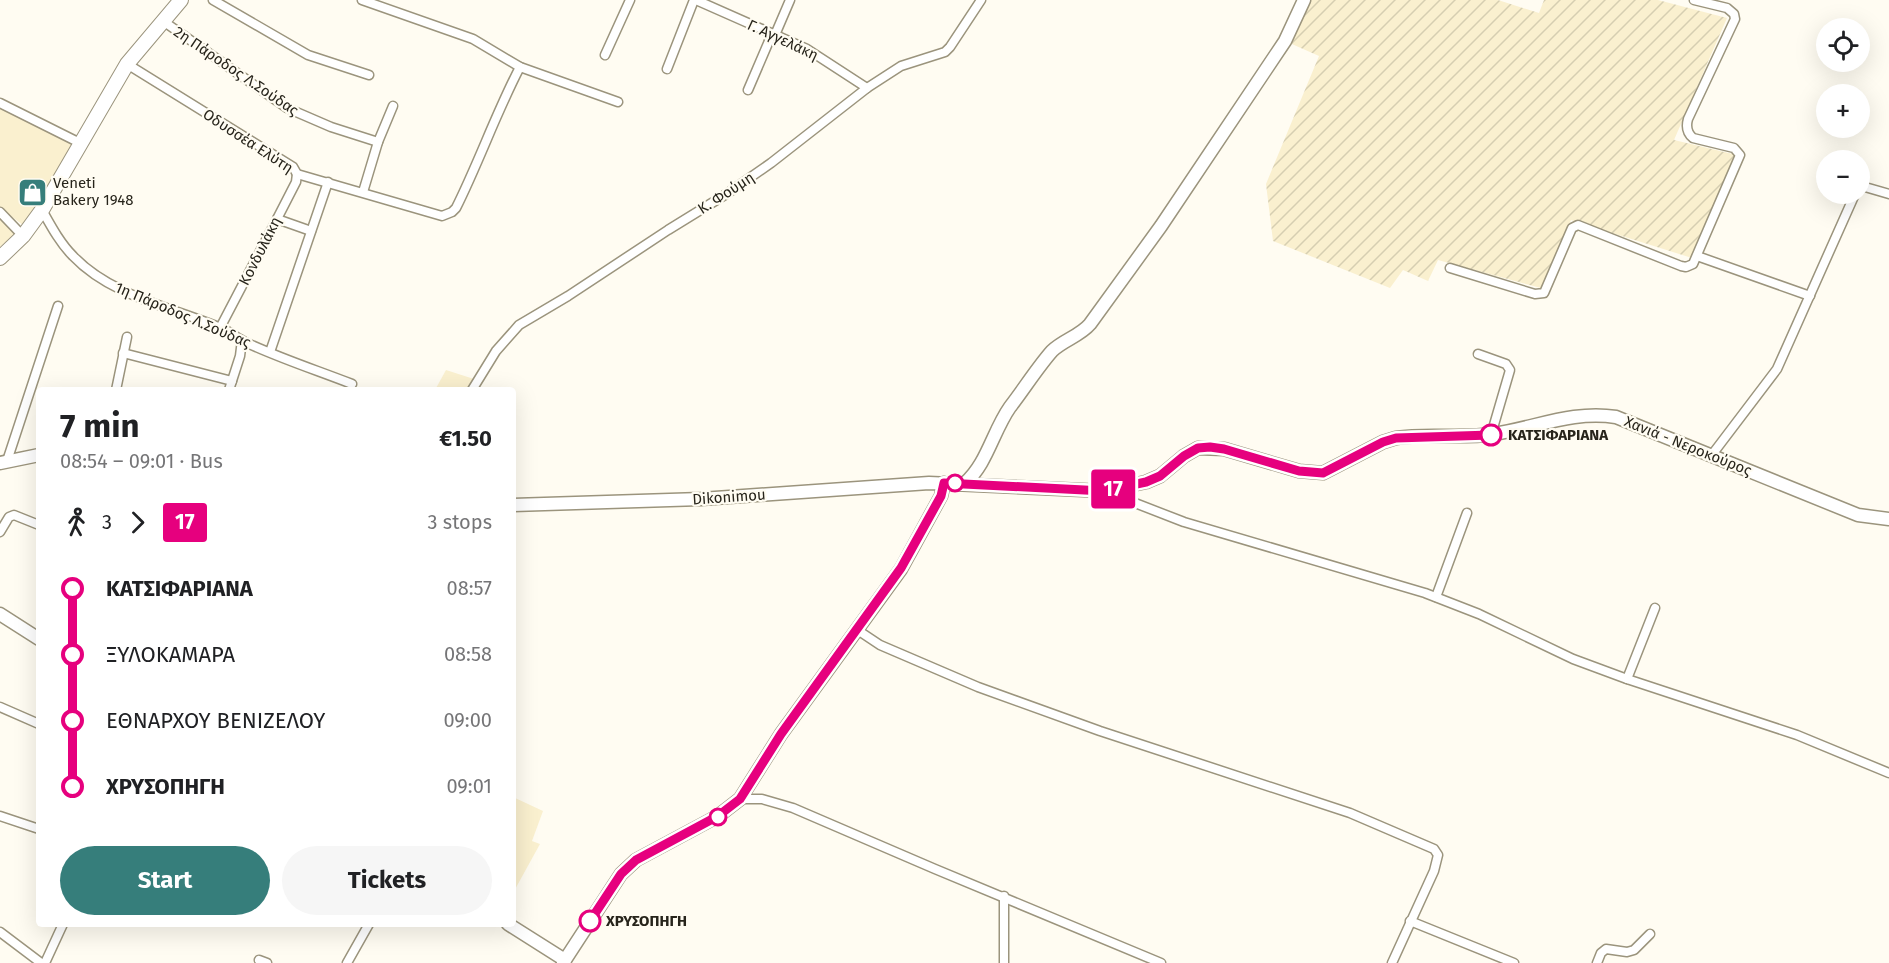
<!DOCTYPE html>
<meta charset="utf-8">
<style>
:root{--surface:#fff;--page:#f6f6f6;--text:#202124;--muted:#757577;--accent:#367e7b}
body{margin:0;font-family:"Fira Sans",sans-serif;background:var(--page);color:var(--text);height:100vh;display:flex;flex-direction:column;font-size:22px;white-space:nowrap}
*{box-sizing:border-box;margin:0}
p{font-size:20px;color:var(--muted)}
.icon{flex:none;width:33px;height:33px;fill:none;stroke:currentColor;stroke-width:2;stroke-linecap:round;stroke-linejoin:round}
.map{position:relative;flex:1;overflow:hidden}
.drawer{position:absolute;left:36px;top:387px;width:480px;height:540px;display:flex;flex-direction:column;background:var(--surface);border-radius:6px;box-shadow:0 6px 24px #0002}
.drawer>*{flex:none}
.badge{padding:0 12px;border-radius:4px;font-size:21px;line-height:39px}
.buttons{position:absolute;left:1816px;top:18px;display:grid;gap:12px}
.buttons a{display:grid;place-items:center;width:54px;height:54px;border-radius:50%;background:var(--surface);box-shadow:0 6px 24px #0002;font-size:30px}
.map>.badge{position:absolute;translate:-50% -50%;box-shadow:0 0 0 3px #fff}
.legs{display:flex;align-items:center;gap:9px;height:66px;padding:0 24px;font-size:20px}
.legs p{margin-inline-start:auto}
.overview{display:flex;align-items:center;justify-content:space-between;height:102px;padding:0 24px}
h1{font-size:33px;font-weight:700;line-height:45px}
.primary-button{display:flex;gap:12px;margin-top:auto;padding:12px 24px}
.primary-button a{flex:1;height:69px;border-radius:36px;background:var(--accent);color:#fff;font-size:24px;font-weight:700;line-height:69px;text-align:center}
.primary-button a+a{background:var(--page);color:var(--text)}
ul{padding:0 24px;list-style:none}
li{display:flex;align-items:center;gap:21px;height:66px;font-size:22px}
li i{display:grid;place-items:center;width:9px;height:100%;margin:0 8px;background:currentColor}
li i::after{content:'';width:15px;height:15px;margin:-8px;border:4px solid;border-radius:50%;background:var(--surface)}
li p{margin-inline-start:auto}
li:first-child i{background:linear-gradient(#0000 50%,currentColor 0)}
li:last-child i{background:linear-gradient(currentColor 50%,#0000 0)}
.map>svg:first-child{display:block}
.built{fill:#faf0cf}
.industrial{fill:url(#industrial-furrows)}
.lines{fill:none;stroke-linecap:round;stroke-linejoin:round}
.street-casing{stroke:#9b947d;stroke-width:11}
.secondary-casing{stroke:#9b947d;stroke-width:15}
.primary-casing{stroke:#9b947d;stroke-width:16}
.street{stroke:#fff;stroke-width:8}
.secondary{stroke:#fff;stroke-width:12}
.primary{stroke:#fff;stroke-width:14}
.line-1-casing{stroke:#fff;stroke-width:14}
.line-1{stroke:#e6007e;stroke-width:9}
.stop-1-dot{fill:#fff;stroke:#e6007e;stroke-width:3}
.labels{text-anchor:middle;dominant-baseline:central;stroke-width:4.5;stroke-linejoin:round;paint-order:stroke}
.street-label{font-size:15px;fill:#27241b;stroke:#fffcf2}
.poi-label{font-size:15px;fill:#27241b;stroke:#fffcf2;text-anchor:start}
.stop-label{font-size:15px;font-weight:bold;fill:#27241b;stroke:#fffcf2;text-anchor:start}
</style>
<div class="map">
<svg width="1889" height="963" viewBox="0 0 1889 963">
<defs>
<pattern id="industrial-furrows" width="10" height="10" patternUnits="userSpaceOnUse" patternTransform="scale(1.5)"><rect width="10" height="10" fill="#faf0cf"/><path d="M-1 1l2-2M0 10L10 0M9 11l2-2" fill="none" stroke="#d6ceb1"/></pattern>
</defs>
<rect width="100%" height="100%" fill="#fffcf2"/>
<g class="built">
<polygon points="2,105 73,145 23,225 0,208 0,109"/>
<polygon points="0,218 15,234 0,247"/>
<polygon points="446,370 477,380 471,390 435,390"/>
<polygon points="513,797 543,811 532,841 540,844 513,893"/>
</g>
<polygon class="industrial" points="1304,0 1498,0 1539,13 1544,0 1658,0 1727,18 1674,140 1737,155 1692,258 1571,220 1541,288 1438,260 1428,281 1403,270 1390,288 1273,241 1266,184 1319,56 1285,41"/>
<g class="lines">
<defs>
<g id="street">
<polyline points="213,0 308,55 369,75"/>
<polyline points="362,0 473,39 520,67 618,102"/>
<polyline points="696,0 807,49 867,88"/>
<polyline points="163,21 287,108 331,127 378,142"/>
<polyline points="775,35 790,0"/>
<polyline points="605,55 630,0"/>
<path d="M127 64 293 167 297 174 442 216 452 212 456 208C479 162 496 113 520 67"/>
<polyline points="667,69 694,0"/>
<polyline points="748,90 772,34"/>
<polyline points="0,103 80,143"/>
<polyline points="1860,188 1865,187 1889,194"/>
<polyline points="363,192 378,142 393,106"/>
<path d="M42 210C51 226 60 243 73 256 111 296 171 307 221 328 230 331 236 338 245 342 279 358 316 370 352 384"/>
<polyline points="0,212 23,236"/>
<polyline points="277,219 311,231"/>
<polyline points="1697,256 1810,296"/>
<path d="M1450 268 1535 294 1544 293 1572 228 1578 225 1681 266 1686 267 1693 264 1740 155 1734 148 1693 138C1687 133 1686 126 1688 119L1735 19 1734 14 1727 8 1694 0"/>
<polyline points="220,328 277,219 296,182 297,174"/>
<polyline points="270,352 328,182"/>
<polyline points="123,353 232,381"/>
<polyline points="1478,354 1506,364 1510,370 1491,435"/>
<polyline points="116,390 127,337"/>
<polyline points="229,390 240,356 242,340"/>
<polyline points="472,390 496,351 519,325 568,296 668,230 728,193 771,163 867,88 901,66 945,52 950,47 981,0"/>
<polyline points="1711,456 1777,369 1855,194"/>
<polyline points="7,461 58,306"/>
<polyline points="1104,491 1184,522 1425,593 1479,614 1573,659 1627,679 1797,735 1889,773"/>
<polyline points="0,532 9,517 14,515 39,525"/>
<polyline points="1436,597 1467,513"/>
<polyline points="856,629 880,645 978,687 1100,731 1350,813 1434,849 1438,855 1434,871 1392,963"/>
<polyline points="1627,679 1655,608"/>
<polyline points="0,707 39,724"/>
<polyline points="740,799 762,799 793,808 935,869 1161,963"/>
<polyline points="0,816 39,829"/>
<polyline points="1004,896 1004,963"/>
<polyline points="1410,921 1514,963"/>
<polyline points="0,932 41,963"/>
<polyline points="259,960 267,963"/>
<polyline points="45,963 63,924"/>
<polyline points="347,963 369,924"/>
<polyline points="1597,963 1601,953 1606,949 1627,952 1634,950 1650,934"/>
</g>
<g id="secondary">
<polyline points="0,463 39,455"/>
<path d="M965 483C987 464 993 431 1010 407 1024 389 1037 368 1052 351 1063 340 1080 336 1090 324L1161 226 1285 41 1304 0"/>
<path d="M513 505 701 499 929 483 1104 491 1146 482 1160 476 1184 456 1198 448 1224 449 1299 471 1323 473 1383 442 1396 438C1428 433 1461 439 1493 434 1535 428 1573 410 1616 417L1858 515 1889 519"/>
<polyline points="0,614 39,639"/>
<polyline points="508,924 565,960"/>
<polyline points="563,963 621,874 636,860 718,816 740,799 781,734 901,569 941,496 944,483"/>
</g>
<polyline id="primary" points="0,258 23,236 42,210 127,64 181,0"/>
</defs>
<use href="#street" class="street-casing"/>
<use href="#secondary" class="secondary-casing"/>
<use href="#primary" class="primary-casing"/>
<use href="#street" class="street"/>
<use href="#secondary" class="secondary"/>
<use href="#primary" class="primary"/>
</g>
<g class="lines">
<defs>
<polyline id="line-1" points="590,921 621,874 636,860 718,816 740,799 781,734 901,568 941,496 944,483 1104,491 1146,482 1160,476 1184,456 1198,448 1210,447 1224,449 1299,471 1323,473 1383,442 1396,438 1491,435"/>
</defs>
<use href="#line-1" class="line-1-casing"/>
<use href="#line-1" class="line-1"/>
</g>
<defs>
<symbol id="shop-square" viewBox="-11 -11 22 22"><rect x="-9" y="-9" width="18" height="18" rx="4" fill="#367e7b" stroke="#fffcf2"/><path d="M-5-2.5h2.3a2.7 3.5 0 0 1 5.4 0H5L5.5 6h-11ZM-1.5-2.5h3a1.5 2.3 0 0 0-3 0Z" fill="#fff"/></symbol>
</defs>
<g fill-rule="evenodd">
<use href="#shop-square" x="16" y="176" width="33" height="33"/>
</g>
<g class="stop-1-dot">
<circle cx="1491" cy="435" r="10"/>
<circle cx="955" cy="483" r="8"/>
<circle cx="718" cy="817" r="8"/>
<circle cx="590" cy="921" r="10"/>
</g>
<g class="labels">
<g class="street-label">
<text transform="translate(783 40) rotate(25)">Γ. Αγγελάκη</text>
<text transform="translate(236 71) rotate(34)">2η Πάροδος Λ.Σούδας</text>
<text transform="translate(248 141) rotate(33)">Οδυσσέα Ελύτη</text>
<text transform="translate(726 193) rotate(-33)">Κ. Φούμη</text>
<text transform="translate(260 251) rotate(-63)">Κονδυλάκη</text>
<text transform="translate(183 315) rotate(23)">1η Πάροδος Λ.Σούδας</text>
<text transform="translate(1688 446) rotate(22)">Χανιά - Νεροκούρος</text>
<text transform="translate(729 497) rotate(-4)">Dikonimou</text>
</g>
<g class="poi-label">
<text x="53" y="183">Veneti<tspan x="53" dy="17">Bakery 1948</tspan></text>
</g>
<g class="stop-label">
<text x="1508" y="435">ΚΑΤΣΙΦΑΡΙΑΝΑ</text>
<text x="606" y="921">ΧΡΥΣΟΠΗΓΗ</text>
</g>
</g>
</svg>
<div class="buttons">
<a><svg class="icon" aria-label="locate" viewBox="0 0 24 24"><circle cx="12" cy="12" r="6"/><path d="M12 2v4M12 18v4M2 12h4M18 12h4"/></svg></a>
<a>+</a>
<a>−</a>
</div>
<b class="badge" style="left:1113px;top:489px;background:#e6007e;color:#fff">17</b>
<section class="drawer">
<div class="overview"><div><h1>7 min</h1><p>08:54 – 09:01 · Bus</p></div><b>€1.50</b></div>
<div class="legs"><svg class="icon" aria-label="walk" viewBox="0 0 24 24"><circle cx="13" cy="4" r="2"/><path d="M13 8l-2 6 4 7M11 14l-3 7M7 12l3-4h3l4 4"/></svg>3<svg class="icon" aria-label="forward" viewBox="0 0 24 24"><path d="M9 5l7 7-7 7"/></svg><b class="badge" style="background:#e6007e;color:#fff">17</b><p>3 stops</p></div>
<ul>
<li><i style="color:#e6007e"></i><b>ΚΑΤΣΙΦΑΡΙΑΝΑ</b><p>08:57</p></li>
<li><i style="color:#e6007e"></i><span>ΞΥΛΟΚΑΜΑΡΑ</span><p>08:58</p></li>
<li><i style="color:#e6007e"></i><span>ΕΘΝΑΡΧΟΥ ΒΕΝΙΖΕΛΟΥ</span><p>09:00</p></li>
<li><i style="color:#e6007e"></i><b>ΧΡΥΣΟΠΗΓΗ</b><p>09:01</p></li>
</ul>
<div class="primary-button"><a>Start</a><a>Tickets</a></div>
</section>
</div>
